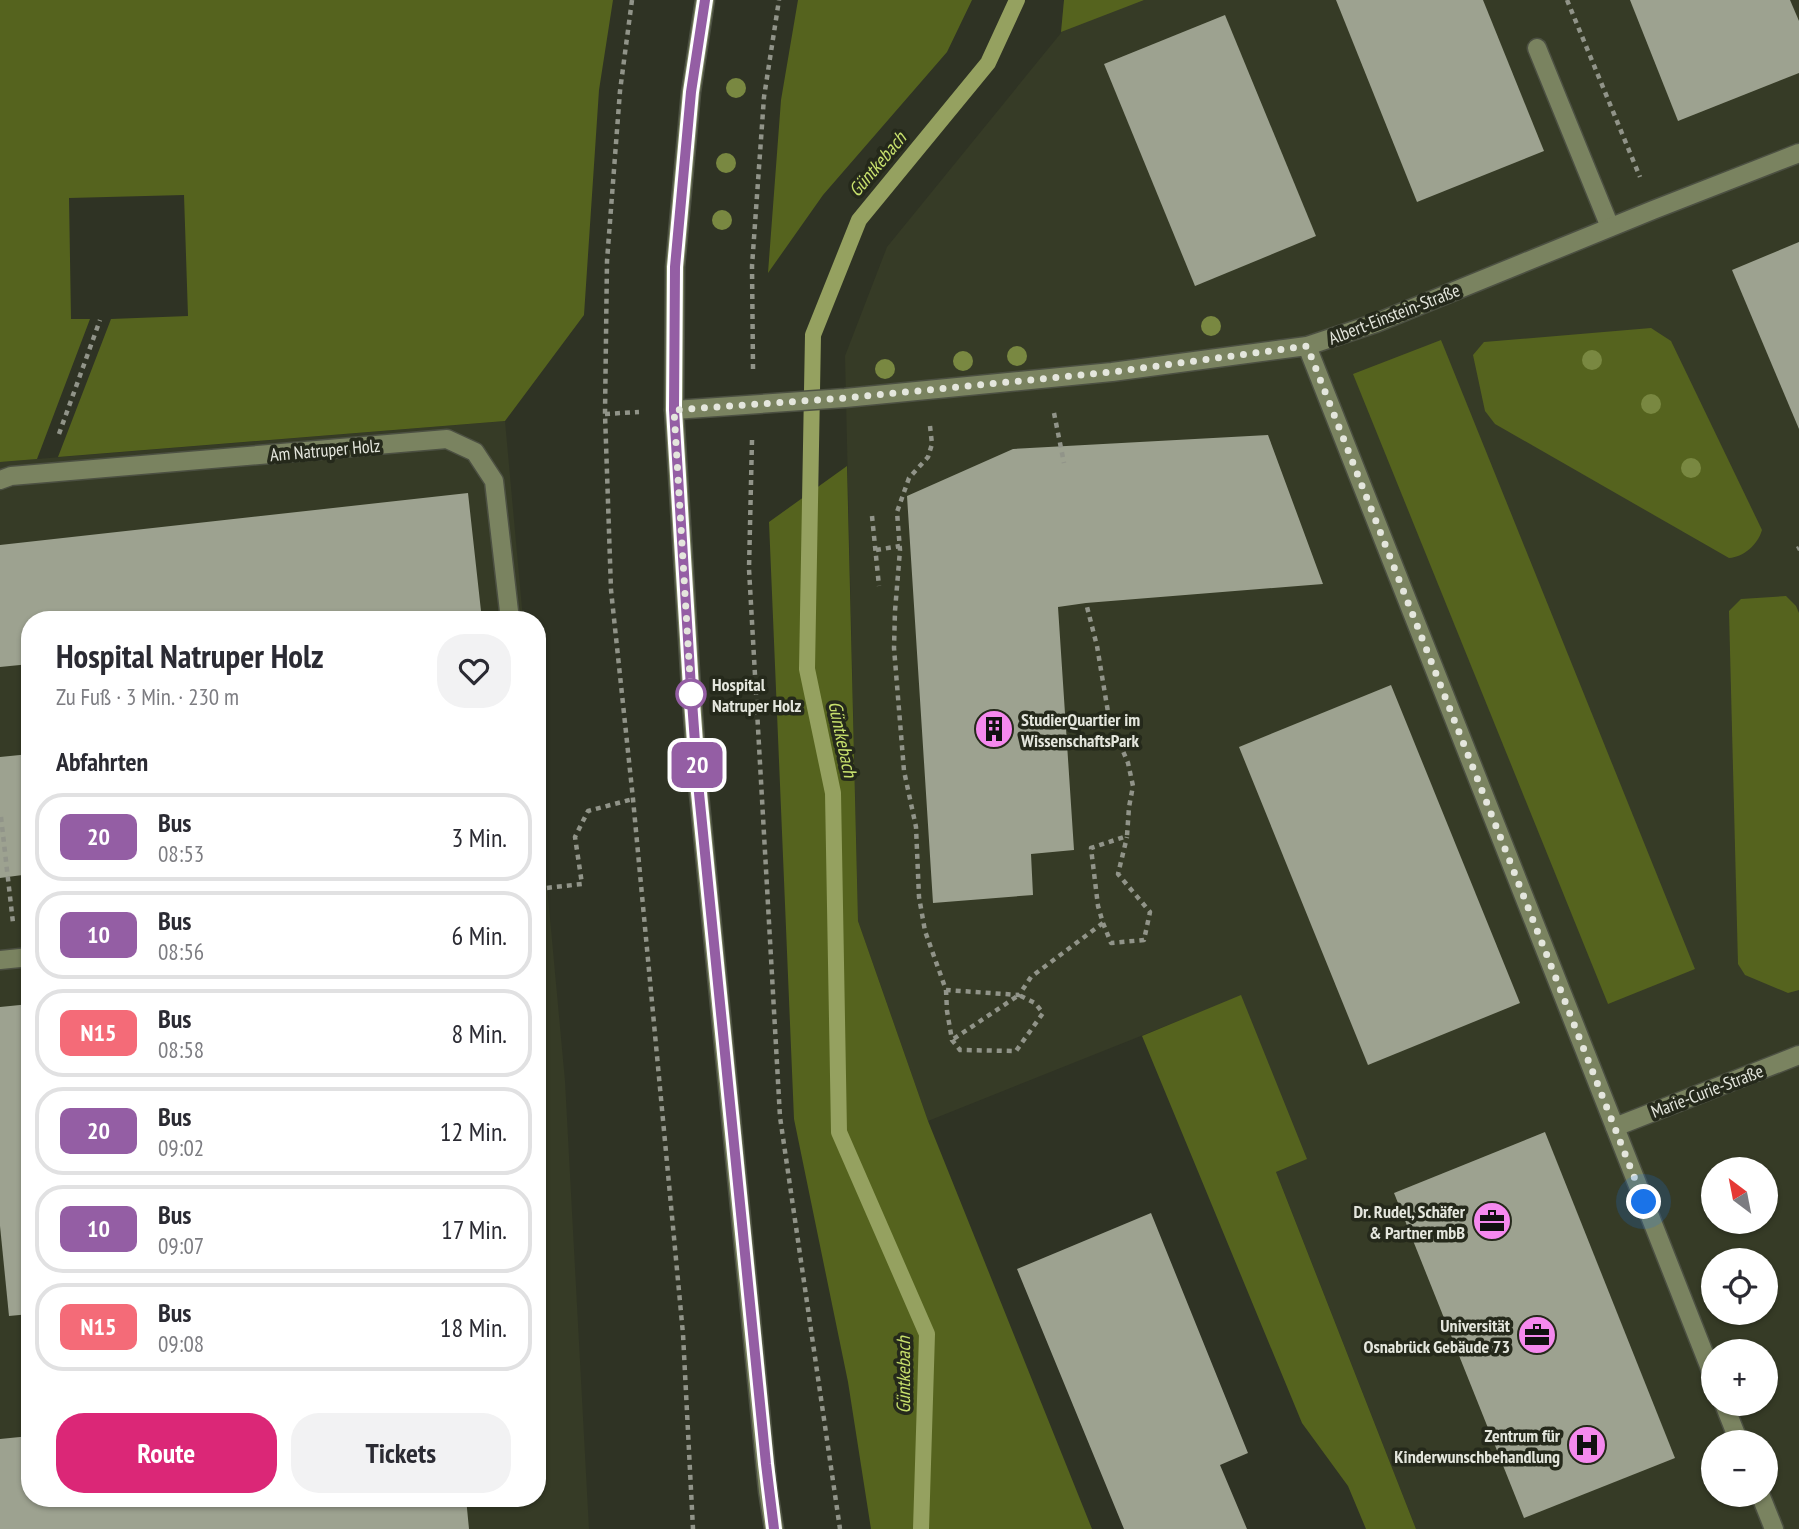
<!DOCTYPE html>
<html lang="de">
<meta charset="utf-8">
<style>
:root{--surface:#fff;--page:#f2f2f3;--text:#2b2b33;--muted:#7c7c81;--line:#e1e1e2;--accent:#db2777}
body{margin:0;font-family:"PT Sans Narrow",sans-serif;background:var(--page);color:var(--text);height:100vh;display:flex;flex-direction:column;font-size:26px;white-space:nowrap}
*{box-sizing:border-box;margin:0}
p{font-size:23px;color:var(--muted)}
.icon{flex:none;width:38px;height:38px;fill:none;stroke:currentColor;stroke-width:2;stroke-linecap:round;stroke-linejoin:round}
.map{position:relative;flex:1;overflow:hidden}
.sheet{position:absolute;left:21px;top:611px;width:525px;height:896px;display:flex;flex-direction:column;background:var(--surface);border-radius:28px;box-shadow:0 2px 5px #0004}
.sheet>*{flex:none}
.badge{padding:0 14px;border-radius:10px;font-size:24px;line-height:46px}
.needle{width:46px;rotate:328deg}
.controls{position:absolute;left:1701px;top:1157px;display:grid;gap:14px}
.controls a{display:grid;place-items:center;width:77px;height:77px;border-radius:50%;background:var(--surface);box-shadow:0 2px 5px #0004;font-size:35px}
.you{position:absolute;width:35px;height:35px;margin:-18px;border:5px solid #fff;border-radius:50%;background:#1a73e8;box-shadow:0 0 0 10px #1a73e833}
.map>.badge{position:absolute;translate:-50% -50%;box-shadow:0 0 0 4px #fff}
h2{padding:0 35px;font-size:26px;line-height:63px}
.round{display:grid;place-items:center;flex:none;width:74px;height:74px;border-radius:28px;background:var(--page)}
.summary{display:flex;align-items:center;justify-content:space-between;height:119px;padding:0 35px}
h1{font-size:33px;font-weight:600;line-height:52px}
.primary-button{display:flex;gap:14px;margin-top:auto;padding:14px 35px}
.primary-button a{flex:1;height:80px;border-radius:28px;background:var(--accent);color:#fff;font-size:28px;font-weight:600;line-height:80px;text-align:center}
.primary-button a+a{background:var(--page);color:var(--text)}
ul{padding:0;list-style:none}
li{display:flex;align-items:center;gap:21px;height:88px;margin:0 14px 10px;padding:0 21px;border:4px solid var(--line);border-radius:28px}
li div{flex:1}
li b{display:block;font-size:26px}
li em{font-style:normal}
li .badge{min-width:77px;font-weight:700;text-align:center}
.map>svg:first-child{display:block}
.built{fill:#363b26;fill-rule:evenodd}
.green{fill:#55631e}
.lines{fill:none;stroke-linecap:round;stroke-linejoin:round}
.stream{stroke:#95a160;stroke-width:16}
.building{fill:#9da290}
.minor-casing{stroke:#4c5042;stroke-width:21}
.path{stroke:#919489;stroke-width:4.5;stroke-dasharray:5 5;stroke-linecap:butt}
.minor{stroke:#7a8360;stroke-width:18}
.tree{fill:#798841}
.line-casing{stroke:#fff;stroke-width:16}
.line{stroke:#945ea4;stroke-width:10}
.walk{stroke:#e4e6dd;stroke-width:7;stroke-dasharray:0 12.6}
.stop-dot{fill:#fff;stroke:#945ea4;stroke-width:3.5}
.labels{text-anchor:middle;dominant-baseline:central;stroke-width:7;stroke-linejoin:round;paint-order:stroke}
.street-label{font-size:18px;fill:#e4e6dd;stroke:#25291b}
.stop-label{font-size:18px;font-weight:bold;fill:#e4e6dd;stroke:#25291b;text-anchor:start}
.poi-label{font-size:18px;font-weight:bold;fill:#e4e6dd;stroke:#25291b;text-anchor:end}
.water-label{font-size:19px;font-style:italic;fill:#c8e16d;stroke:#25291b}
</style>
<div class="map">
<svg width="1799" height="1529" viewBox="0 0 1799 1529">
<rect width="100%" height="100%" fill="#2f3324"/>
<g class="built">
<path d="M1064 0H1799V1529H1416L1276 1172 1306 1159 1241 996 928 1121 858 921 845 356 887 247 1061 33ZM1713 1169H1766V1222H1713ZM1713 1260H1766V1312H1713ZM1713 1351H1766V1404H1713ZM1713 1442H1766V1494H1713Z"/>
<polygon points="505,421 523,619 30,620 30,1498 537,1498 537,777 565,1081 589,1529 0,1529 0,462"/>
</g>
<g class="green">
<polygon points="0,0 613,0 599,90 584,315 505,421 58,457 111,319 188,316 184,195 69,198 71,319 90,319 37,459 0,462"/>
<polygon points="798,0 972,0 947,52 823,195 768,273 781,100"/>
<polygon points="1064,0 1144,0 1061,32"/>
<path d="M1651 328 1671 341 1762 530C1758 544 1744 557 1729 558L1495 424 1485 411 1473 355 1484 342Z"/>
<polygon points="1441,340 1695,969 1608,1004 1353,374"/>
<polygon points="847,466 858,921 928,1121 1092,1529 871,1529 848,1382 794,1119 769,522"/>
<polygon points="1786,596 1796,606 1799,613 1799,990 1788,993 1745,975 1738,964 1729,611 1741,599"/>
<polygon points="1241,995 1307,1159 1276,1172 1416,1529 1366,1529 1348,1486 1302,1423 1142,1036"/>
</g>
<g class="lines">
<polyline class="stream" points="921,1529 927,1334 839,1132 833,793 807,669 813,335 859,220 988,63 1017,0"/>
</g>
<g class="building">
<polygon points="1336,0 1483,0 1544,151 1417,202"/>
<polygon points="1630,0 1790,0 1799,21 1799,73 1678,121"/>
<polygon points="1225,15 1316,236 1195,286 1104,64"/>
<polygon points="1799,242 1799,429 1732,270"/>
<polygon points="1268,435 1323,584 1086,603 1058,607 1074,850 1031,854 1033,895 933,903 907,496 1013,449"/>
<polygon points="468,493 482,620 30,620 30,664 0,667 0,545"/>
<polygon points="1391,685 1520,1003 1368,1065 1239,747"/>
<polygon points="30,754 30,874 0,878 0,757"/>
<polygon points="30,1004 30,1314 9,1316 0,1226 0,1007"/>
<polygon points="1545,1132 1675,1458 1524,1518 1394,1193"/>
<polygon points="1151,1213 1248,1453 1220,1465 1247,1529 1124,1529 1017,1269"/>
<polygon points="30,1436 30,1498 466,1498 469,1529 0,1529 0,1439"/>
</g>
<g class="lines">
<defs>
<g id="minor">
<polyline points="705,0 691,92 675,267 674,410 691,688 698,784 768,1491 774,1529"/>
<polyline points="1537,48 1610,227"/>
<polyline points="1307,346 1713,1376"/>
<polyline points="674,410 845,398 1112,372 1307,346 1376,323 1653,210 1799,153"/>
<polyline points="0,480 11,476 447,439 475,452 494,481 510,620"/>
<polyline points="0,960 30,957"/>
<polyline points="1615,1127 1799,1055"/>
<polyline points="1724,1404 1739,1442"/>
<polyline points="1760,1494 1774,1529"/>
</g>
</defs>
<use href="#minor" class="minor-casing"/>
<g class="path">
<polyline points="632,0 620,91 607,261 605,414 611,590 633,799 683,1334 693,1529"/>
<polyline points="1567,0 1640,177"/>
<polyline points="753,369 752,266 764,97 779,0"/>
<polyline points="1054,413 1064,463"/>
<polyline points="605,414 639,412"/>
<polyline points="930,426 932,444 928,457 909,478 897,512 900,550 895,611 894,648 904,771 916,827 919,897 925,931 946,990 1019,995 1031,977 1103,923 1098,906 1091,848 1127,836 1129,807 1133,786 1128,763 1109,718 1097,646 1086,603"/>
<polyline points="59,434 100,320"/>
<polyline points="752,440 749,569 780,1117 840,1529"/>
<polyline points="872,516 879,586"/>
<polyline points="1797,549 1799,548"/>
<polyline points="876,550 900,546"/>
<polyline points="1,817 13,923"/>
<polyline points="537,889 582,884 575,837 588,811 633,799"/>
<polyline points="1103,923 1111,943 1144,940 1150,912 1118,874 1127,837"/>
<polyline points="946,990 947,1011 952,1040 960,1050 1016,1051 1043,1013 1035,1003 1019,995 952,1040"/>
</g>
<use href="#minor" class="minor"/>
</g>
<g class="tree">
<circle cx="736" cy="88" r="10"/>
<circle cx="726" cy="163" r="10"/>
<circle cx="722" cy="220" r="10"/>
<circle cx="1211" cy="326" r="10"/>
<circle cx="1017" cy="356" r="10"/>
<circle cx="1592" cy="360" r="10"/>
<circle cx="963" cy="361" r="10"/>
<circle cx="885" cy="369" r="10"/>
<circle cx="1651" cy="404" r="10"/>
<circle cx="1691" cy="468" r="10"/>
</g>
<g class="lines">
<defs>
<polyline id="line" points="705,0 691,92 675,267 674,410 691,688 698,783 766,1464 774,1529"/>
</defs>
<use href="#line" class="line-casing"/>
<use href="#line" class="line"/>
<polyline class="walk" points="691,694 674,410 845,398 1112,372 1307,346 1644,1202"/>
</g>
<defs>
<symbol id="building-disc" viewBox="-11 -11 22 22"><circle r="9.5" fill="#f589ee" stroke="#25291b"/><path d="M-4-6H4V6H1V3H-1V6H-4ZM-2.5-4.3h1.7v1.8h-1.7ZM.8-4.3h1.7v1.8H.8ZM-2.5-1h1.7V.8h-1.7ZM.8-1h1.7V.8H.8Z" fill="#111"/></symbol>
<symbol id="office-disc" viewBox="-11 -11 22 22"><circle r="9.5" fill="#f589ee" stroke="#25291b"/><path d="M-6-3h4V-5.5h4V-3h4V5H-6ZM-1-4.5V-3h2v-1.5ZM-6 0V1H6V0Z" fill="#111"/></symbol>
<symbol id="hospital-disc" viewBox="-11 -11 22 22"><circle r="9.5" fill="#f589ee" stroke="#25291b"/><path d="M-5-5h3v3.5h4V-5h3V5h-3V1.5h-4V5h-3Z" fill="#111"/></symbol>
</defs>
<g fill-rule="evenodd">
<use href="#building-disc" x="972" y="707" width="44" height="44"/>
<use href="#office-disc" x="1470" y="1199" width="44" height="44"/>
<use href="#office-disc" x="1515" y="1313" width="44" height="44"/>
<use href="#hospital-disc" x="1565" y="1423" width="44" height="44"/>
</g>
<circle class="stop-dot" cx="691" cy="694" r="14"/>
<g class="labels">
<g class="street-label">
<text transform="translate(1394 314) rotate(-21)">Albert-Einstein-Straße</text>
<text transform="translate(325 450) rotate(-5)">Am Natruper Holz</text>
<text transform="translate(1707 1091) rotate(-21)">Marie-Curie-Straße</text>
</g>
<g class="stop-label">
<text x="712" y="684">Hospital<tspan x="712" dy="21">Natruper Holz</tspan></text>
</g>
<g class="poi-label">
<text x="1021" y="719" text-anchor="start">StudierQuartier im<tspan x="1021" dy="21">WissenschaftsPark</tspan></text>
<text x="1465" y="1211">Dr. Rudel, Schäfer<tspan x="1465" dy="21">&amp; Partner mbB</tspan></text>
<text x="1510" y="1325">Universität<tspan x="1510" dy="21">Osnabrück Gebäude 73</tspan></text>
<text x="1560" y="1435">Zentrum für<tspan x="1560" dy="21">Kinderwunschbehandlung</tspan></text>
</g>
<g class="water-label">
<text transform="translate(877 164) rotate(-50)">Güntkebach</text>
<text transform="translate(843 739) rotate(78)">Güntkebach</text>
<text transform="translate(903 1375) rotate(-90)">Güntkebach</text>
</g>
</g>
</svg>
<div class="controls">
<a><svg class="needle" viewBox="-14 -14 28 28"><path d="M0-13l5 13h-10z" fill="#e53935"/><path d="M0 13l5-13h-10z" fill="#7c7c81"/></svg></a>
<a><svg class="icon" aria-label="locate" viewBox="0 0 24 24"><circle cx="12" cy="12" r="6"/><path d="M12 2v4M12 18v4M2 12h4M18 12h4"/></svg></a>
<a>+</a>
<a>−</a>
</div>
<div class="you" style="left:1644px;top:1202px"></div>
<b class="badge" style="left:697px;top:765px;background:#945ea4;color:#fff">20</b>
<section class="sheet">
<div class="summary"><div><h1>Hospital Natruper Holz</h1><p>Zu Fuß · 3 Min. · 230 m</p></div><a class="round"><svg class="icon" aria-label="heart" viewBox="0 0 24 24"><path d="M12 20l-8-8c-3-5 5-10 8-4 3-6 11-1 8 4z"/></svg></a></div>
<h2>Abfahrten</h2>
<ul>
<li><span class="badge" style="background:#945ea4;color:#fff">20</span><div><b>Bus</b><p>08:53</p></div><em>3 Min.</em></li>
<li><span class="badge" style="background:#945ea4;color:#fff">10</span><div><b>Bus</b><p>08:56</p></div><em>6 Min.</em></li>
<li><span class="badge" style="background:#f46b78;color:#fff">N15</span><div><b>Bus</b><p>08:58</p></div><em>8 Min.</em></li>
<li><span class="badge" style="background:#945ea4;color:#fff">20</span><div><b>Bus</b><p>09:02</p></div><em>12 Min.</em></li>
<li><span class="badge" style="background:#945ea4;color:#fff">10</span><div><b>Bus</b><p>09:07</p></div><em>17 Min.</em></li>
<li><span class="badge" style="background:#f46b78;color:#fff">N15</span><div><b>Bus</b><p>09:08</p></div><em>18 Min.</em></li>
</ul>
<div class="primary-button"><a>Route</a><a>Tickets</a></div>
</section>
</div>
